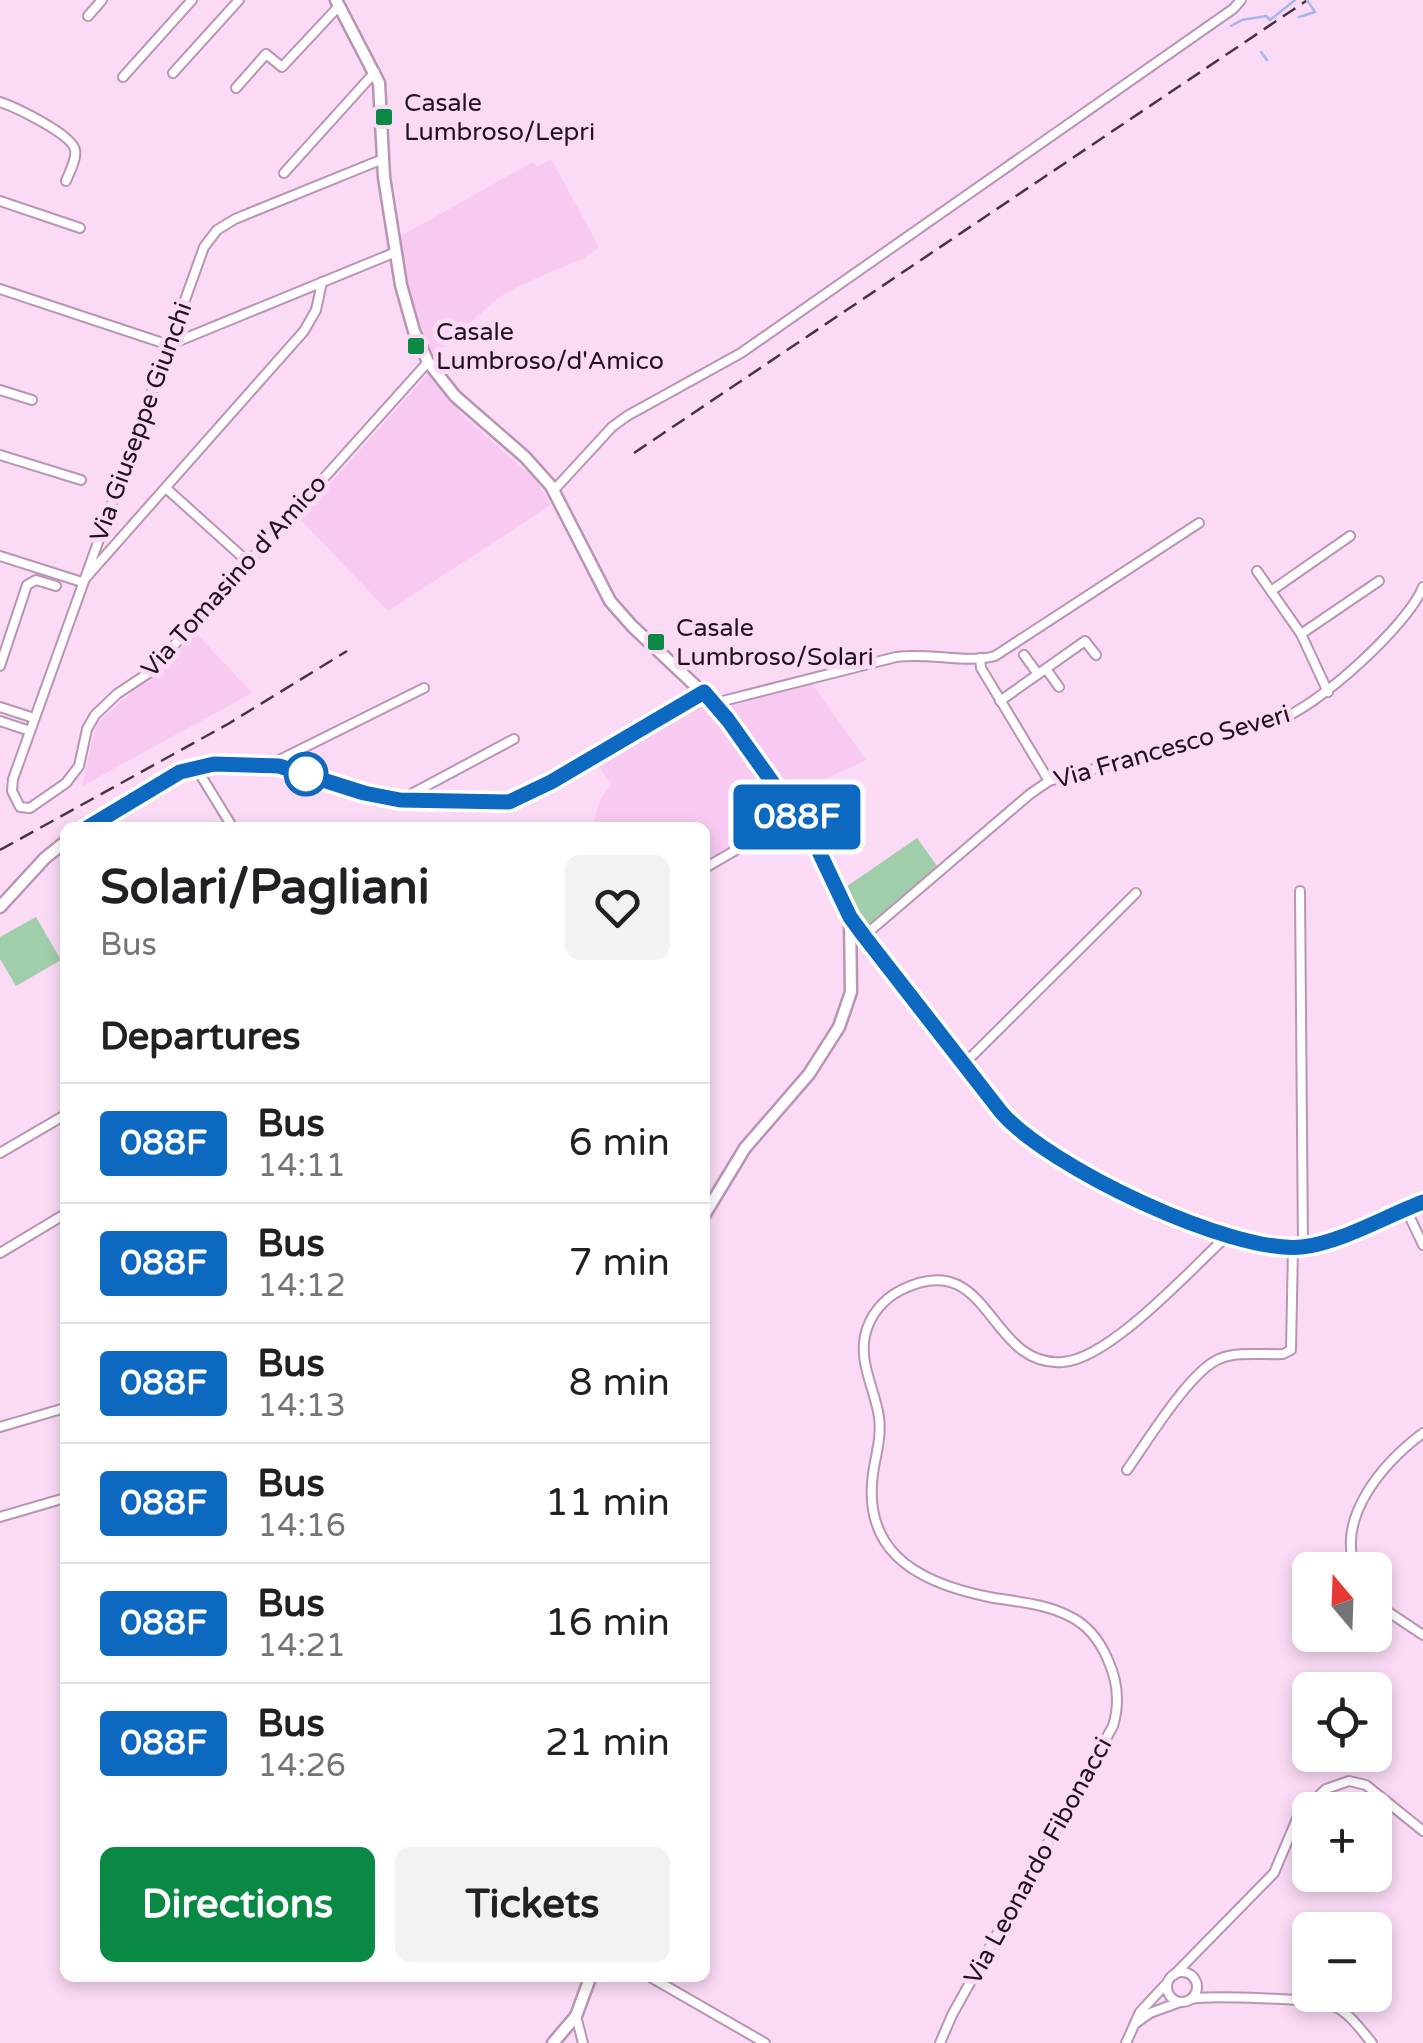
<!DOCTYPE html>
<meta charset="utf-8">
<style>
:root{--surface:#fff;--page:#f2f2f2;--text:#202124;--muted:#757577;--line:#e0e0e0;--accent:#0a8944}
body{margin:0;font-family:"Varela Round",sans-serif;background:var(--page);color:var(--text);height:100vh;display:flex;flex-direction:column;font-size:38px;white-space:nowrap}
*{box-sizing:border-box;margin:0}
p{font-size:32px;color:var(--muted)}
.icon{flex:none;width:55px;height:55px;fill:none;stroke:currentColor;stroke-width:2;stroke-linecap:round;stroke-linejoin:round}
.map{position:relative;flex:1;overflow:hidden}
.side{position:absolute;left:60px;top:822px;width:650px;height:1160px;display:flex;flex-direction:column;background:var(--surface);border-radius:15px;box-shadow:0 5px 15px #0003}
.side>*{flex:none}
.badge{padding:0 20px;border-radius:8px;font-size:35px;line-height:65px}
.needle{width:65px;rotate:341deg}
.fabs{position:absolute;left:1292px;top:1552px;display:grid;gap:20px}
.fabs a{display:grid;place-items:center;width:100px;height:100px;border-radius:15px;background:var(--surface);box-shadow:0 5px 15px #0003;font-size:50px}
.map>.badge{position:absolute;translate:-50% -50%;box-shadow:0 0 0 5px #fff}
h2{padding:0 40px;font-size:38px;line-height:90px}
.round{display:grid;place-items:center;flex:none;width:105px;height:105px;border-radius:15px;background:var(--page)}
.head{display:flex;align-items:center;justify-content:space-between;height:170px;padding:0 40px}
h1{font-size:48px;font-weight:700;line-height:75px}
.cta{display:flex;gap:20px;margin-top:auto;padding:20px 40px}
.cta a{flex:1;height:115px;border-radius:15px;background:var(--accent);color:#fff;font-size:40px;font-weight:700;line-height:115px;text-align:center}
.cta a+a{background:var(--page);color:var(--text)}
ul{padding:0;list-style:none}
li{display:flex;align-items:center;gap:30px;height:120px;padding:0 40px;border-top:2px solid var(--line)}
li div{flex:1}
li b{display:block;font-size:38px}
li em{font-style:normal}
li .badge{min-width:110px;font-weight:700;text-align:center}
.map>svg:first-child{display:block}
.built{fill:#f8caf1}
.green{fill:#a0ceaa}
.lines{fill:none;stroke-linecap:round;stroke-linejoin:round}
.stream{stroke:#a4b6f2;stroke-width:2.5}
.street-casing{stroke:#ba94b4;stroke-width:12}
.secondary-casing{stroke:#ba94b4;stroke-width:15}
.street{stroke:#fff;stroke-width:8}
.secondary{stroke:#fff;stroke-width:10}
.rail{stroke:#453442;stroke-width:2.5;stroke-dasharray:15 8;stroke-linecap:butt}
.line-casing{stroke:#fff;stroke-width:22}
.line{stroke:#0c69bf;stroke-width:15}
.poi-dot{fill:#0a8944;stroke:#fadaf5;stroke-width:4}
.stop-dot{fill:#fff;stroke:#0c69bf;stroke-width:5}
.labels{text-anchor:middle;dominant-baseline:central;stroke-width:10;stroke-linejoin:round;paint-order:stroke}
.poi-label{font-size:25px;fill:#1f111d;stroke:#fadaf5;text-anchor:start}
.street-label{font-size:25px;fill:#1f111d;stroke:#fadaf5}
</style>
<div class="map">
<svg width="1423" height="2043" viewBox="0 0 1423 2043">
<rect width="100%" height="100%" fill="#fadaf5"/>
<g class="built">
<polygon points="551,159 599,247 584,258 521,285 498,298 432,357 409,296 399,237 533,162 537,167"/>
<polygon points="428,374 466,419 535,479 551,505 388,611 299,518"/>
<polygon points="197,634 252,693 82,786 96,724"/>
<polygon points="811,682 866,760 789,796 727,705"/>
<polygon points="702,702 737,746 783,815 705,861 705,828 592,828 600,800 611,784 596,761"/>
</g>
<g class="green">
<polygon points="917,838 937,866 866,927 846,887"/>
<polygon points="36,917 61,960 16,986 0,959 0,937"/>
</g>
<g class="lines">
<g class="stream">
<polyline points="1299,17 1315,12 1307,0"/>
<polyline points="1231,26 1242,20 1266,16 1270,20 1295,0"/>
<polyline points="1261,52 1267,60"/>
</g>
<defs>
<g id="street">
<polyline points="88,16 102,0"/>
<polyline points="173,73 239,0"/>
<polyline points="123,77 192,0"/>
<polyline points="236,88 266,54 282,67 339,6"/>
<path d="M0 102C15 107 72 134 75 150 77 159 69 173 66 181"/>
<polyline points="383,159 235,219 217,230 204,247 13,779 12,791 20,807 30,808 66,783 79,766 87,729 95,715 117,694 150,672 428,362"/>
<polyline points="284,173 375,72"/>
<polyline points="0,201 80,228"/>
<polyline points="0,289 169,345"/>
<polyline points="169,345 396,252"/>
<polyline points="0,390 32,400"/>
<polyline points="0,455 81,480"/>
<polyline points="167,489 248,562"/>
<polyline points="554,490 612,427 627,416 741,353 1233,9 1241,0"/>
<polyline points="0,556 82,582 304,331 316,310 322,282"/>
<polyline points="1257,571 1301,634 1328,692"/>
<polyline points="1271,591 1350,536"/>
<polyline points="1301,634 1379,581"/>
<polyline points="1024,655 1038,674"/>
<polyline points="980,658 981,668 1049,781"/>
<polyline points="0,666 27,585 36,580 56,586"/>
<polyline points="1046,669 1059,687"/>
<polyline points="1000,701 1085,641 1096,655"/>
<path d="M715 703 896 657C928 652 966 664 995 656L1199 523"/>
<polyline points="0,707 34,718"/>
<polyline points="0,721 30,731"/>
<polyline points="269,765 424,688"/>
<polyline points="195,766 233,828"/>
<polyline points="400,800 514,739"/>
<polyline points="705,868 796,815"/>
<polyline points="1300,891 1303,1247"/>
<path d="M864 936 1030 794 1049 781 1278 720C1318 707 1408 625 1423 587"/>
<polyline points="963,1065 1136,893"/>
<polyline points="0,1153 65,1115"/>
<polyline points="1406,1209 1423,1245"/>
<polyline points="0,1253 65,1214"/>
<polyline points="0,1427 65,1408"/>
<path d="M1127 1470C1146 1443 1190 1371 1219 1359 1237 1351 1263 1355 1283 1354L1291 1350 1293 1248"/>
<polyline points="0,1517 65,1498"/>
<path d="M1356 1570C1335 1518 1383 1463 1423 1433"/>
<polyline points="1375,1603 1423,1635"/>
<circle cx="1182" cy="1987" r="15"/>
<polyline points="1174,1975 1274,1873 1299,1814 1326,1789 1349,1781 1366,1785 1423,1831"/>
<polyline points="652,1978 765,2043"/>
<path d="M1191 1999C1207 1995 1318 1999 1332 2005 1349 2012 1361 2030 1372 2043"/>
<polyline points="576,2016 583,2043"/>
<polyline points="1136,2023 1150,2013 1180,2002"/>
<path d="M940 2043 952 2015 1113 1726C1120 1703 1118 1682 1108 1660 1100 1641 1088 1625 1069 1616 1044 1603 1016 1602 989 1597 914 1582 857 1549 875 1462 878 1447 881 1433 879 1417 875 1390 859 1363 865 1336 869 1316 883 1299 901 1290 991 1245 987 1368 1063 1362 1110 1359 1191 1269 1228 1235"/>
<polyline points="1126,2043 1140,2012 1167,1983"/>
</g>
<g id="secondary">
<polyline points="336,0 379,83 384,177 401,285 414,331 428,362 455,396 525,457 551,486 610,601 632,626 720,709 813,841 850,917 851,992 839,1027 809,1074 745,1148 705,1214"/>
<path d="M87 828C115 810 163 775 193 767 256 749 312 781 372 795 411 804 469 807 509 802L524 797 598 755 704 692"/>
<polyline points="0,907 45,858 65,842"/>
<polyline points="851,918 1010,1123 1054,1153 1145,1205 1238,1238 1293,1248 1319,1243 1423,1202"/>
<polyline points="553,2043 576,2016 590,1978"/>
</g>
</defs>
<use href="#street" class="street-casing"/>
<use href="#secondary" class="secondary-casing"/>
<use href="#street" class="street"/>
<use href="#secondary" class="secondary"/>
<g class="rail">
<polyline points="634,453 1306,1"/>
<polyline points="0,850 228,724 347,651"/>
</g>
</g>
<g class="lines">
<defs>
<path id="line" d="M87 828 180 772 214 764 279 766 364 793 400 800 509 802 551 782 704 692 728 720 814 841 850 917 864 936 1001 1112C1047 1166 1230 1254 1302 1247 1340 1243 1386 1216 1423 1202"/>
</defs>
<use href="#line" class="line-casing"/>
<use href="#line" class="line"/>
</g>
<g class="poi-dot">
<rect x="374" y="107" width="20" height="20" rx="5"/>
<rect x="406" y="336" width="20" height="20" rx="5"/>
<rect x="646" y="632" width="20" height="20" rx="5"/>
</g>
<circle class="stop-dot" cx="306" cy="774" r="20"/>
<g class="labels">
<g class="poi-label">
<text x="404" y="103">Casale<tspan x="404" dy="29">Lumbroso/Lepri</tspan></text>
<text x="436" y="332">Casale<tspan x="436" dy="29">Lumbroso/d'Amico</tspan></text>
<text x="676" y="628">Casale<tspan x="676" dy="29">Lumbroso/Solari</tspan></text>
</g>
<g class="street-label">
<text transform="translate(141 422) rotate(-70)">Via Giuseppe Giunchi</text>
<text transform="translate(234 576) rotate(-48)">Via Tomasino d'Amico</text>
<text transform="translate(1172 747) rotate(-16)">Via Francesco Severi</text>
<text transform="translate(1038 1861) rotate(-61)">Via Leonardo Fibonacci</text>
</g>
</g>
</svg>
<div class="fabs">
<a><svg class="needle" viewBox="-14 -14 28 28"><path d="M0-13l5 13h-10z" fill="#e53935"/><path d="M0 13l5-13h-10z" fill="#757577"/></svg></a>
<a><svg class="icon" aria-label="locate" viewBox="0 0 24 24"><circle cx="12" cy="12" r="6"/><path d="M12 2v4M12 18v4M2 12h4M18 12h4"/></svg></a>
<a>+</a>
<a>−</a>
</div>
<b class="badge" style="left:797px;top:817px;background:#0c69bf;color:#fff">088F</b>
<section class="side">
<div class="head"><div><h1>Solari/Pagliani</h1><p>Bus</p></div><a class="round"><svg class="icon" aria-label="heart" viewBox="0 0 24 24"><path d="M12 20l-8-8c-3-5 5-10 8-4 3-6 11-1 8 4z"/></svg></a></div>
<h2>Departures</h2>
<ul>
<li><span class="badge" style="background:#0c69bf;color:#fff">088F</span><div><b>Bus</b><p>14:11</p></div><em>6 min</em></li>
<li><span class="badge" style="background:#0c69bf;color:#fff">088F</span><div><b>Bus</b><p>14:12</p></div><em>7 min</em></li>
<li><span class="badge" style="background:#0c69bf;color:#fff">088F</span><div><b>Bus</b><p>14:13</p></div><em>8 min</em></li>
<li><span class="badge" style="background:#0c69bf;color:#fff">088F</span><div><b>Bus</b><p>14:16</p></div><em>11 min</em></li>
<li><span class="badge" style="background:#0c69bf;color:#fff">088F</span><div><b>Bus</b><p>14:21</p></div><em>16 min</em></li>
<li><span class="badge" style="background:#0c69bf;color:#fff">088F</span><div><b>Bus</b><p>14:26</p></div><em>21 min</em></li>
</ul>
<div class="cta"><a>Directions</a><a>Tickets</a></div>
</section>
</div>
